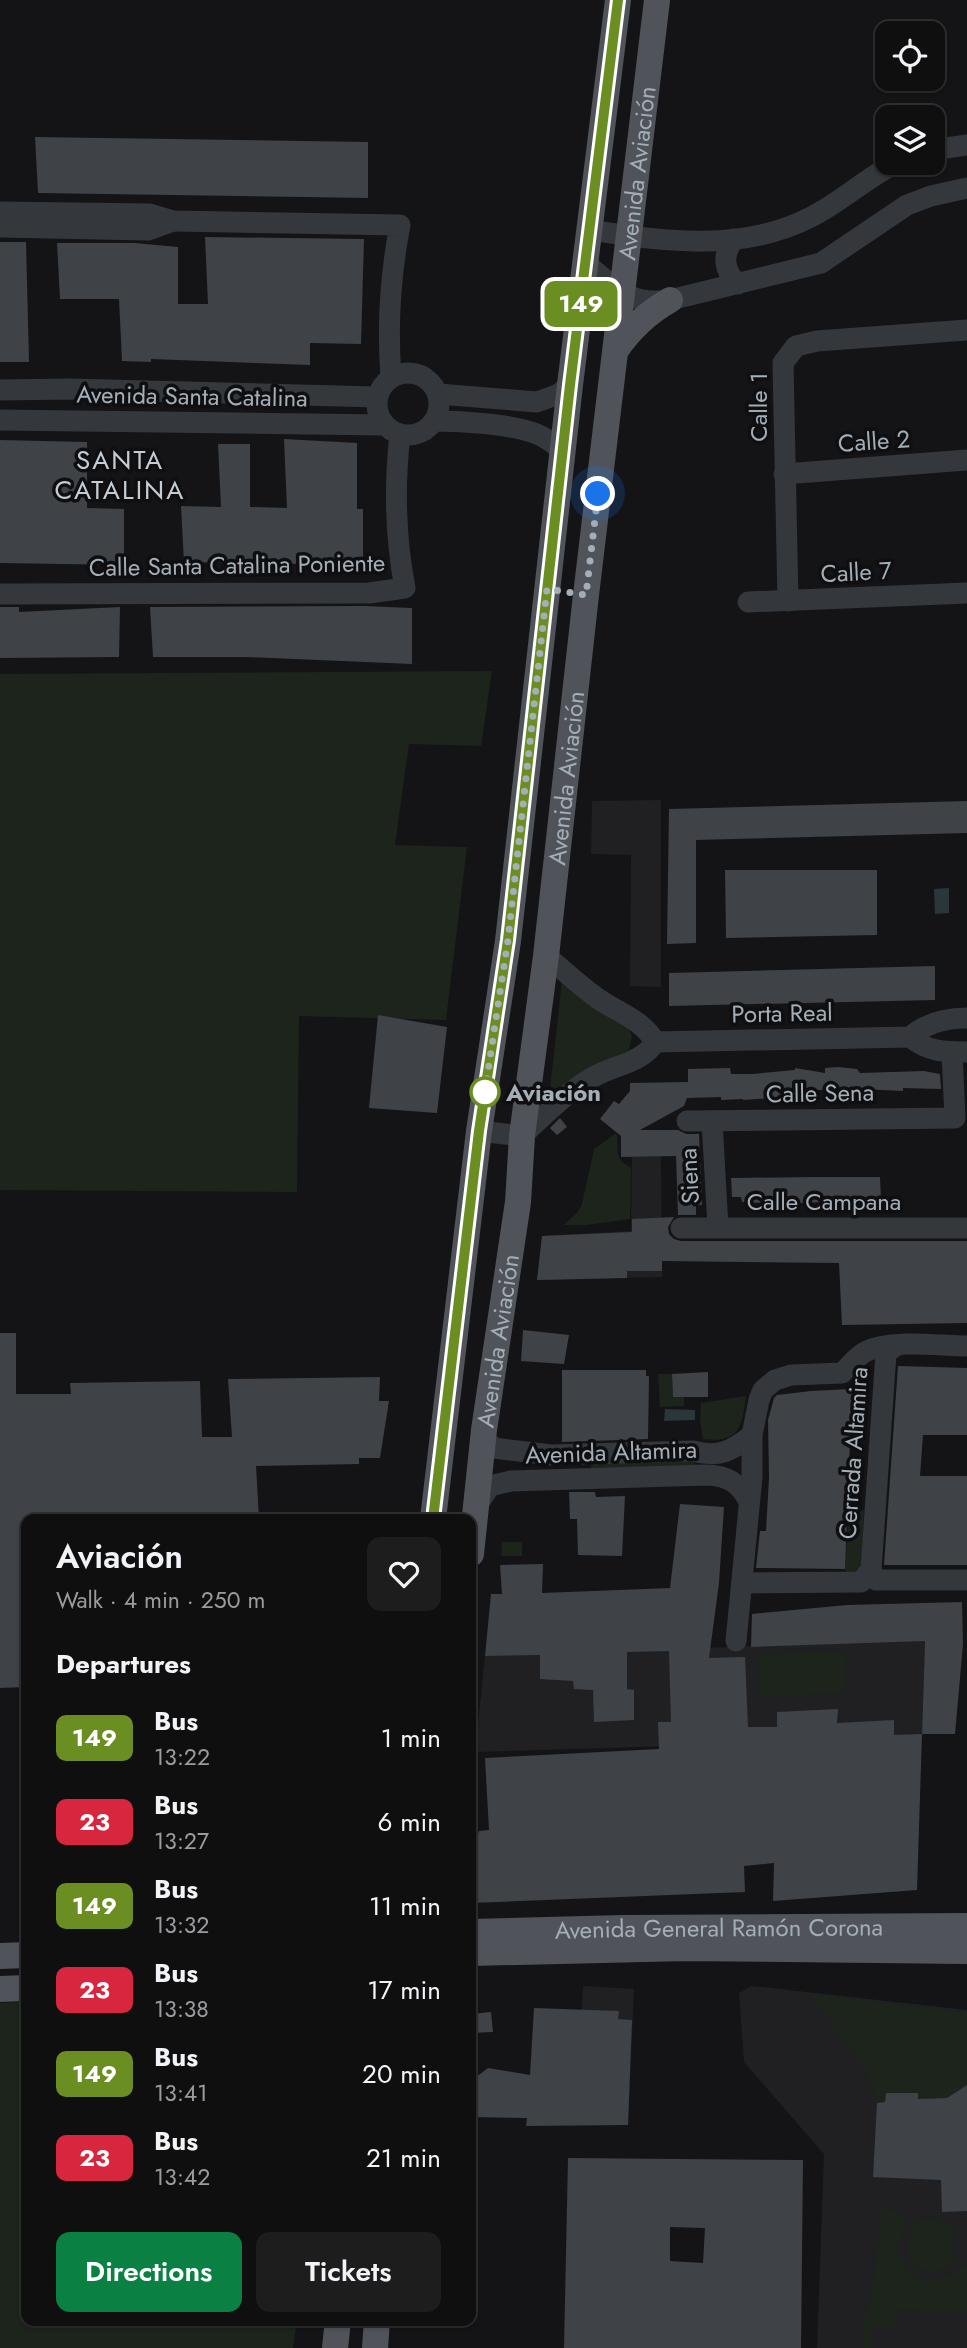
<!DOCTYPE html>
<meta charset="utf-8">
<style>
:root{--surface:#0f0f10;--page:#1d1d1e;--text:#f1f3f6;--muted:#9b9c9f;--line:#2f2f30;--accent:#0b8043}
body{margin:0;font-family:Jost,sans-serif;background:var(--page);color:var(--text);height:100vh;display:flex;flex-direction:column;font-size:26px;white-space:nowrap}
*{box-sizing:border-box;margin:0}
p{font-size:23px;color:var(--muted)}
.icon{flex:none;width:38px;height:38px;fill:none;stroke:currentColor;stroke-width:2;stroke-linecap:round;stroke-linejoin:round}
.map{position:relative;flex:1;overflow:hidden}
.sheet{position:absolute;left:21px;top:1514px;width:455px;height:812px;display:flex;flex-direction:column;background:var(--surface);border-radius:14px;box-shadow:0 2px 5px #0004,0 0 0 2px var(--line)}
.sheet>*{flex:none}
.badge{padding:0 14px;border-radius:10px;font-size:24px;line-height:46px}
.buttons{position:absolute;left:875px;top:21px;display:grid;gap:14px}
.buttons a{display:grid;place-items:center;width:70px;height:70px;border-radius:14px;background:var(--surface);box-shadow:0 2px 5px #0004,0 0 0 2px var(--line);font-size:35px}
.you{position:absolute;width:35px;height:35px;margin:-18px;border:5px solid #fff;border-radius:50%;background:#1a73e8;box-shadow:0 0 0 10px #1a73e833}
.map>.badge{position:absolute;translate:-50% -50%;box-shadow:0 0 0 4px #fff}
h2{padding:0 35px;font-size:26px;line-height:63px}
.round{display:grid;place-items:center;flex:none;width:74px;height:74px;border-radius:14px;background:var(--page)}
.overview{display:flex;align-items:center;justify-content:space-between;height:119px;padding:0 35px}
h1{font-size:33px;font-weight:600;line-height:52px}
.button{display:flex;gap:14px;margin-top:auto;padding:14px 35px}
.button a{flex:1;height:80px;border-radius:14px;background:var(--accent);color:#fff;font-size:28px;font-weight:600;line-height:80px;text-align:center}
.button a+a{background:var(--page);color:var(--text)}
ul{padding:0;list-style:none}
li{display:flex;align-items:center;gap:21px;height:84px;padding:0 35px}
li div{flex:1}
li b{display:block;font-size:26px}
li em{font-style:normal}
li .badge{min-width:77px;font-weight:700;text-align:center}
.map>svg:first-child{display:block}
.built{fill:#202023}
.green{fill:#1c241b}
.water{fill:#29363a}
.building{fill:#3f4246;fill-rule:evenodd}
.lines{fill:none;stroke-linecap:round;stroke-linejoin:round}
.minor{stroke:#34373b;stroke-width:21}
.major{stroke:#50545a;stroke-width:26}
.line-casing{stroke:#fff;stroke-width:16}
.line{stroke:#6b8e23;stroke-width:10}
.walk{stroke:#a4aeb7;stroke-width:7;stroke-dasharray:0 12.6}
.stop-dot{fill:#fff;stroke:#6b8e23;stroke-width:3.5}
.labels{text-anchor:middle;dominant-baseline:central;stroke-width:7;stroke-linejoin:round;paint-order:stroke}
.street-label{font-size:24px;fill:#a4aeb7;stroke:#0f0f11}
.stop-label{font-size:24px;font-weight:bold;fill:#a4aeb7;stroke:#0f0f11;text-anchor:start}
.neighbourhood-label{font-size:26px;letter-spacing:2px;fill:#c5ccd3;stroke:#0f0f11}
</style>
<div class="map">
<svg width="967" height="2348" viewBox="0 0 967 2348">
<rect width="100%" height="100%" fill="#141416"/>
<g class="built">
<polygon points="661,800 661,987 630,986 631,855 591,854 592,801"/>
<polygon points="661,1156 662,1277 537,1280 542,1236 631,1231 632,1157"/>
<polygon points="925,1640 922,1734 773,1743 475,1752 485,1656"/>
<polygon points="583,1986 634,1989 628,2125 575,2125"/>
<polygon points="752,1986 967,2010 967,2348 817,2348 824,2154 744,2062 739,1993"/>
</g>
<g class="green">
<polygon points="492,671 481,746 409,744 395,845 467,847 446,1020 299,1016 297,1192 0,1190 0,674"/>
<polygon points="562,981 627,1024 632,1037 629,1050 593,1069 549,1098"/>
<polygon points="615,1134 617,1135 618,1154 621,1161 631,1168 630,1219 586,1225 564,1225 578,1212 582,1204 594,1149"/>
<polygon points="658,1374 672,1374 673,1396 684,1396 684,1406 660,1407"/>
<path d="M746 1396C742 1428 739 1443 703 1439L700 1420 701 1403Z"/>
<polygon points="691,1461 695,1463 694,1465 591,1469 591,1463"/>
<polygon points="864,1510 862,1570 848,1573 845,1569 849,1512"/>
<polygon points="502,1542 522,1542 522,1556 501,1556"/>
<polygon points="846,1651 845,1693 759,1697 757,1654"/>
<path d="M809 1994 967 2012V2087L955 2092V2098L918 2099 917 2093H886L885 2102 877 2103C875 2076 829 2018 809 1999Z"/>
<polygon points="26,2002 26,2320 297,2321 293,2348 0,2348 0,2003"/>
<path d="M882 2204 904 2217 903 2233 896 2248C906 2270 920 2291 947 2276 955 2272 959 2267 967 2265V2312L895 2310V2324L890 2327 871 2328V2348H863L864 2319 872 2291Z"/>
<path d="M919 2219 935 2220 959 2229C951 2239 948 2248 959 2258L940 2271 916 2270C906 2253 903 2234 919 2219Z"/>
</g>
<g class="water">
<polygon points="949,888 949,913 935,914 934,889"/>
<polygon points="665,1409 695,1410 695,1420 664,1421"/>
</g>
<g class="building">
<polygon points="35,137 368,142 368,198 38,193"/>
<polygon points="205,237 364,239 361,344 310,343 310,365 151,359 151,362 122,361 119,299 60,299 57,243 135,243 178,247 178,304 208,304"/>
<polygon points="0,242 26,242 29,362 0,362"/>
<polygon points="284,439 357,443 357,509 363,509 363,565 184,562 181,506 221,507 218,444 250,444 250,507 287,508"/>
<polygon points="0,440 87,442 87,508 124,509 124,565 0,563"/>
<polygon points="364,606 412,608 412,664 247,657 153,657 150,607"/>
<polygon points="0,607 19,607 19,612 120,607 119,657 0,658"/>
<polygon points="967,801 967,833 696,840 696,943 667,944 669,809"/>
<polygon points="725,870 877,870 877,935 726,938"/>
<polygon points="935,966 935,1000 669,1006 669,973"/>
<polygon points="378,1015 447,1027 437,1113 369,1108"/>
<polygon points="838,1067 857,1069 860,1073 924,1071 940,1074 941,1089 903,1088 903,1091 839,1088 810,1091 810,1099 785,1097 743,1100 743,1099 721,1100 721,1097 687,1098 684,1106 640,1130 678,1130 686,1134 699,1134 702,1205 696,1205 696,1215 678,1215 676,1156 621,1157 621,1136 600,1119 614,1101 619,1104 630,1091 630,1083 688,1082 688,1069 730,1068 731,1074 752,1074 795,1070 795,1068 825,1073 825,1068"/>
<polygon points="560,1118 567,1127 557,1135 550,1128"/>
<polygon points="817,1177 880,1177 881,1199 784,1204 742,1202 741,1197 732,1197 731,1178"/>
<polygon points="674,1217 668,1227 669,1234 674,1239 681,1241 967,1241 967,1323 842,1325 839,1263 662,1261 662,1271 627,1271 627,1278 537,1280 542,1236 632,1232 632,1219"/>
<polygon points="523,1330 569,1335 564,1364 521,1361"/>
<polygon points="0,1333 16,1333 16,1394 71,1394 70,1383 200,1381 202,1437 232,1437 228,1379 380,1377 379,1401 389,1401 380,1458 359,1458 359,1464 256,1466 259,1519 26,1519 26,1687 0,1688"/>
<polygon points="898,1366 967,1368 967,1435 923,1435 920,1476 967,1476 967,1565 884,1565"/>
<polygon points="562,1370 646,1370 646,1376 649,1376 648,1439 562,1442"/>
<polygon points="708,1372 708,1397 673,1397 672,1374"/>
<polygon points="852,1389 845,1569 756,1568 760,1531 766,1531 769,1478 768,1420 774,1398 777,1395 811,1391"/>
<polygon points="569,1492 595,1492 596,1497 625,1496 622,1556 578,1555 577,1519 570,1519"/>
<polygon points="680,1504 724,1507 719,1583 709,1658 745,1657 748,1727 777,1727 777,1712 838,1709 837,1723 894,1720 894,1735 922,1734 917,1890 773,1901 774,1863 744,1866 745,1892 471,1903 471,1852 479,1831 489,1830 485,1758 659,1749 658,1722 671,1722 669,1651 627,1652 627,1689 634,1690 634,1720 594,1722 593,1690 574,1689 573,1681 540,1679 540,1655 485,1656 491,1594 502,1594 500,1565 543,1564 542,1593 670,1588"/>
<polygon points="962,1602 963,1644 955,1734 922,1734 925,1641 751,1647 752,1614 847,1605"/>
<polygon points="534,2008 619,2011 618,2019 632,2020 628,2125 526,2126 527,2118 471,2117 472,2080 488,2068 530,2075"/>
<polygon points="491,2012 493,2032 471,2033 471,2014"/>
<polygon points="967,2085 967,2211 942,2212 941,2180 873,2177 877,2103 885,2102 886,2093 918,2093 918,2099 947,2098"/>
<path d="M568 2158 803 2160 801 2348H564ZM670 2227 705 2228 703 2263 670 2261Z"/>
</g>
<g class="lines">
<g class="minor">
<polyline points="933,150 967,145"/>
<path d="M0 212 150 214 173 221 400 225C390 277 387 325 391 377"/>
<polyline points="0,227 148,230 173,221"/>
<path d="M591 230C662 242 744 252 811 217 841 202 866 178 896 163"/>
<path d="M734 239C722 255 723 270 738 284"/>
<path d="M587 264C615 288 630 306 670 300L821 263 907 205 931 196 967 188"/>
<circle cx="408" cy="404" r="31"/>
<polyline points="0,390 69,389 377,397"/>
<polyline points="438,394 537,402 559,394 570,385"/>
<polyline points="0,420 384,425"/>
<path d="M434 421C462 421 514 424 539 435 548 439 555 445 563 451"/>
<polyline points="784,474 967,460"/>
<path d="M0 594 369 593 405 588C395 536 394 487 400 434"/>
<polyline points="788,601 783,363 796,346 817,341 967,330"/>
<polyline points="748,602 967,593"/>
<path d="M546 956C562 969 577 983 593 995 613 1011 642 1018 655 1042"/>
<path d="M910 1037C927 1052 946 1052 967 1052"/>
<path d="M655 1042 910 1037C926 1023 945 1018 967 1018"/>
<polyline points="687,1121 955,1118 952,1052"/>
<polyline points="712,1121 718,1227"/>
<path d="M479 1131 522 1136C544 1115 572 1087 599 1074 618 1065 644 1061 655 1042"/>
<polyline points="681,1228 967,1228"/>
<path d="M483 1438 494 1448 551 1455 693 1451C719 1458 732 1451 752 1435"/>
<path d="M475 1508 490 1486 511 1481 705 1475C727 1475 740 1483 749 1502"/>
<polyline points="871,1570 886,1353 897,1345"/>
<polyline points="743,1583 861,1582 871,1570 876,1580 967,1580"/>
<path d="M736 1641 752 1477V1435L759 1400 763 1390 775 1380 791 1375 842 1373C850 1366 857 1355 867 1351 891 1339 940 1346 967 1346"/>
</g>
<g class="major">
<path d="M616 350C631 328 647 313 670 300"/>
<polyline points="433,1519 479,1131 508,941 570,385 618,0"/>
<path id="s1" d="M471 1554 484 1430 518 1202 522 1136 546 956 586 595 657 0"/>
<path id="s2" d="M471 1932 623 1928 967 1926"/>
<polyline points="471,1953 686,1948 967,1951"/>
<polyline points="0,1956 26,1955"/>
<polyline points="0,1989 26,1988"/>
<polyline points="335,2348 338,2320"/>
<polyline points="375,2348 377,2320"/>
</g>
</g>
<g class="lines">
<defs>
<polyline id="line" points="433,1519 479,1131 508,940 570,385 618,0"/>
</defs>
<use href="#line" class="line-casing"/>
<use href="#line" class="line"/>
<polyline class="walk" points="485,1092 483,1104 508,940 547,589 586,595 598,494"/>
</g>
<circle class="stop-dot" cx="485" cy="1092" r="14"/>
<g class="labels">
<g class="street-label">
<text stroke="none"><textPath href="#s1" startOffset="1391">Avenida Aviación</textPath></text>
<text transform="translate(192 396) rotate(1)">Avenida Santa Catalina</text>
<text transform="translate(758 407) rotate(-90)">Calle 1</text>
<text transform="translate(874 441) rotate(-4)">Calle 2</text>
<text transform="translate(237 565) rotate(-1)">Calle Santa Catalina Poniente</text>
<text transform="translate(856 572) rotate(-3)">Calle 7</text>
<text stroke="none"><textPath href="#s1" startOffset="782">Avenida Aviación</textPath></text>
<text transform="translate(782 1013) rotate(-1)">Porta Real</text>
<text transform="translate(820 1093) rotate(-1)">Calle Sena</text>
<text transform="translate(689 1176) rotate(-93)">Siena</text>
<text x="824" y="1201">Calle Campana</text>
<text stroke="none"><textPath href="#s1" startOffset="215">Avenida Aviación</textPath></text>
<text transform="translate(611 1452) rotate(-2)">Avenida Altamira</text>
<text transform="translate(853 1453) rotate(-86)">Cerrada Altamira</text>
<text stroke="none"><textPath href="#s2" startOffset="248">Avenida General Ramón Corona</textPath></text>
</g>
<g class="stop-label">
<text x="506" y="1092">Aviación</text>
</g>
<g class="neighbourhood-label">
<text x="120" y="460">SANTA<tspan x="120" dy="30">CATALINA</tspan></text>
</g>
</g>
</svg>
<div class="buttons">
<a><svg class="icon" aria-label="locate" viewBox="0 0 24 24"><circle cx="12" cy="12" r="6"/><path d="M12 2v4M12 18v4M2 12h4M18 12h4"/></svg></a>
<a><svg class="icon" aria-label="layers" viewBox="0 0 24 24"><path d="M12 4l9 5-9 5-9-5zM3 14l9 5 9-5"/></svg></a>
</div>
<div class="you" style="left:598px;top:494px"></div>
<b class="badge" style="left:581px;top:304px;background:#6b8e23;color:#fff">149</b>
<section class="sheet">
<div class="overview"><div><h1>Aviación</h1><p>Walk · 4 min · 250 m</p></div><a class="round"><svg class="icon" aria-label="heart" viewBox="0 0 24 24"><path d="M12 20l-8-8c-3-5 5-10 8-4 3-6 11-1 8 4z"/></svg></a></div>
<h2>Departures</h2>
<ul>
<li><span class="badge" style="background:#6b8e23;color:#fff">149</span><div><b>Bus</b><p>13:22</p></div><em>1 min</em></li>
<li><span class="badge" style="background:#d7263d;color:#fff">23</span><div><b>Bus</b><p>13:27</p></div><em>6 min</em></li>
<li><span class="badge" style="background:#6b8e23;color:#fff">149</span><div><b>Bus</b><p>13:32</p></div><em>11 min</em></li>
<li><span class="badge" style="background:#d7263d;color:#fff">23</span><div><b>Bus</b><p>13:38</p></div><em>17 min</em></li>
<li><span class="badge" style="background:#6b8e23;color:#fff">149</span><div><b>Bus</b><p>13:41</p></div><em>20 min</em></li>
<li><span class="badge" style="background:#d7263d;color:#fff">23</span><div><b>Bus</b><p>13:42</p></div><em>21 min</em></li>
</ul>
<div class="button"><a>Directions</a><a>Tickets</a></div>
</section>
</div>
